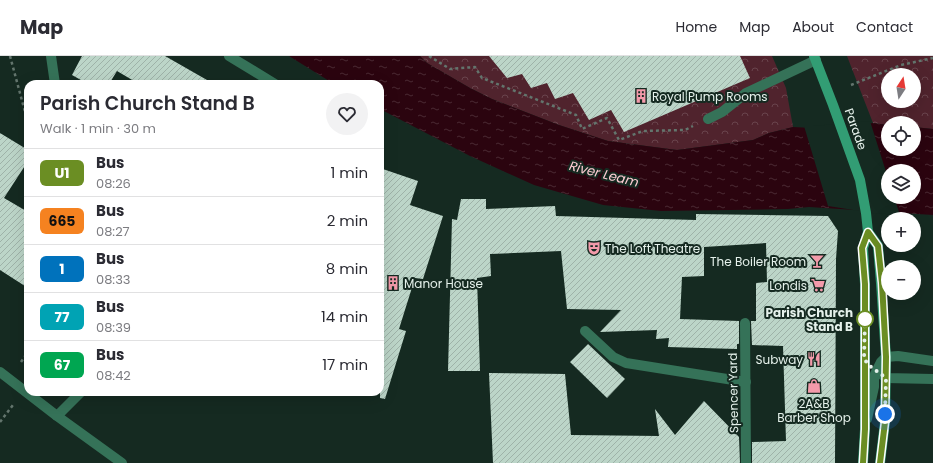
<!DOCTYPE html>
<meta charset="utf-8">
<style>
:root{--surface:#fff;--page:#f2f2f3;--text:#2b2b33;--muted:#7c7c81;--line:#e1e1e2}
body{margin:0;font-family:Poppins,sans-serif;background:var(--page);color:var(--text);height:100vh;display:flex;flex-direction:column;font-size:15px;white-space:nowrap}
*{box-sizing:border-box;margin:0}
p{font-size:13px;color:var(--muted)}
.icon{flex:none;width:22px;height:22px;fill:none;stroke:currentColor;stroke-width:2;stroke-linecap:round;stroke-linejoin:round}
.map{position:relative;flex:1;overflow:hidden}
.drawer{position:absolute;left:24px;top:24px;width:360px;height:316px;display:flex;flex-direction:column;background:var(--surface);border-radius:12px;box-shadow:0 4px 16px #0002}
.drawer>*{flex:none}
.badge{padding:0 8px;border-radius:6px;font-size:14px;line-height:26px}
.needle{width:26px;rotate:12deg}
.buttons{position:absolute;left:881px;top:12px;display:grid;gap:8px}
.buttons a{display:grid;place-items:center;width:40px;height:40px;border-radius:50%;background:var(--surface);box-shadow:0 4px 16px #0002;font-size:20px}
.you{position:absolute;width:20px;height:20px;margin:-10px;border:3px solid #fff;border-radius:50%;background:#1a73e8;box-shadow:0 0 0 6px #1a73e833}
.map>.badge{position:absolute;translate:-50% -50%;box-shadow:0 0 0 2px #fff}
.round{display:grid;place-items:center;flex:none;width:42px;height:42px;border-radius:21px;background:var(--page)}
.head{display:flex;align-items:center;justify-content:space-between;height:68px;padding:0 16px}
h1{font-size:19px;font-weight:600;line-height:30px}
ul{padding:0;list-style:none}
li{display:flex;align-items:center;gap:12px;height:48px;padding:0 16px;border-top:1px solid var(--line)}
li div{flex:1}
li b{display:block;font-size:15px}
li em{font-style:normal}
li .badge{min-width:44px;font-weight:700;text-align:center}
header{display:flex;align-items:center;gap:24px;box-sizing:border-box;height:56px;padding:0 20px;background:var(--surface);border-bottom:1px solid var(--line)}
header strong{font-size:19px}
nav{display:flex;gap:22px;margin-inline-start:auto;font-size:14px}
.map>svg:first-child{display:block}
.forest{fill:url(#forest-crowns);fill-rule:evenodd}
.water{fill:url(#water-ripples);fill-rule:evenodd}
.pier{fill:#152a21}
.building{fill:url(#building-hatch)}
.lines{fill:none;stroke-linecap:round;stroke-linejoin:round}
.path{stroke:#63756d;stroke-width:2.5;stroke-dasharray:3 3;stroke-linecap:butt}
.service{stroke:#357258;stroke-width:10}
.minor{stroke:#357258;stroke-width:10}
.tertiary{stroke:#357258;stroke-width:10}
.secondary{stroke:#329d74;stroke-width:10}
.line-casing{stroke:#fff;stroke-width:9}
.line{stroke:#6b8e23;stroke-width:6}
.walk{stroke:#e5f1eb;stroke-width:4;stroke-dasharray:0 7.2}
.stop-dot{fill:#fff;stroke:#6b8e23;stroke-width:2}
.labels{text-anchor:middle;dominant-baseline:central;stroke-width:4;stroke-linejoin:round;paint-order:stroke}
.poi-label{font-size:12px;fill:#e5f1eb;stroke:#152a21;text-anchor:start}
.street-label{font-size:12px;fill:#e5f1eb;stroke:#152a21}
.stop-label{font-size:12px;font-weight:bold;fill:#e5f1eb;stroke:#152a21;text-anchor:end}
.water-label{font-size:13px;font-style:italic;fill:#ffced5;stroke:#152a21}
</style>
<header>
<strong>Map</strong>
<nav><a>Home</a><a>Map</a><a>About</a><a>Contact</a></nav>
</header>
<div class="map">
<svg width="933" height="407" viewBox="0 0 933 407">
<defs>
<pattern id="forest-crowns" width="20" height="18" patternUnits="userSpaceOnUse"><rect width="20" height="18" fill="#50232d"/><path d="M2 6a3 3 0 1 1 6 0M12 15a3 3 0 1 1 6 0" fill="none" stroke="#69434c"/></pattern>
<pattern id="water-ripples" width="26" height="14" patternUnits="userSpaceOnUse"><rect width="26" height="14" fill="#2b040f"/><path d="M2 4q2-2 4 0t4 0M15 11q2-2 4 0t4 0" fill="none" stroke="#4a2932"/></pattern>
<pattern id="building-hatch" width="6" height="6" patternUnits="userSpaceOnUse"><rect width="6" height="6" fill="#bcd5c8"/><path d="M-1 1l2-2M0 6l6-6M5 7l2-2" fill="none" stroke="#9eb2a8"/></pattern>
</defs>
<rect width="100%" height="100%" fill="#152a21"/>
<g class="forest">
<polygon points="420,0 772,0 786,32 793,71 769,77 753,84 677,94 608,85 559,69 492,43 470,32 427,7"/>
<path d="M847 0H933V73L914 71V67H888V69L873 67ZM888 19H914V45H888Z"/>
</g>
<path class="water" d="M289 0H420L427 7 470 32 492 43 559 69 608 85 677 94 753 84 769 77 793 71 813 72 873 67 888 69V93H914V71L933 73V159L809 151 788 153 661 155 603 149 534 129 470 100 380 53V28H334ZM888 115H914V141H888Z"/>
<polygon class="pier" points="870,65 888,122 888,141 894,141 900,159 872,157 828,150 804,70 813,70"/>
<g class="building">
<polygon points="82,0 165,0 214,28 139,28 117,15 109,28 88,28 72,19"/>
<polygon points="489,0 740,0 750,22 624,76 611,54 589,64 573,37 555,43 547,27 531,32 522,18 507,22"/>
<polygon points="0,77 28,94 28,105 4,142 28,156 28,232 0,214"/>
<polygon points="380,112 418,125 410,149 443,160 423,223 415,222 399,273 406,275 385,343 380,342"/>
<polygon points="461,143 486,143 486,153 555,150 556,160 696,164 696,158 828,160 838,175 836,203 835,407 752,407 752,386 786,385 783,290 752,289 751,265 756,265 756,227 767,226 766,187 704,191 704,220 682,221 680,263 739,265 739,288 737,288 737,293 668,291 669,282 656,283 657,274 600,276 621,254 567,253 561,195 490,198 491,220 477,222 480,315 448,315 452,163 457,164"/>
<polygon points="588,288 625,323 607,342 570,306"/>
<polygon points="489,317 565,318 571,379 659,380 655,353 675,379 704,345 739,381 740,407 493,407"/>
</g>
<g class="lines">
<g class="path">
<polyline points="10,0 28,67"/>
<polyline points="429,0 450,13 475,11 482,22 576,59 582,73 607,62 619,84 643,75 685,74 693,70"/>
<polyline points="851,29 901,9 933,2"/>
<polyline points="21,306 28,296"/>
<polyline points="0,366 13,349"/>
</g>
<g class="service">
<polyline points="51,0 55,28"/>
<polyline points="229,0 275,28"/>
<polyline points="708,63 722,56 746,37 816,4"/>
<polyline points="585,275 613,301 626,307 746,326"/>
<polyline points="57,360 81,336"/>
</g>
<g class="minor">
<polyline points="745,267 746,407"/>
<polyline points="879,316 886,322 933,323"/>
<polyline points="867,363 874,331 874,324 875,318 881,306 886,301 898,300 933,305"/>
</g>
<polyline class="tertiary" points="0,316 57,360 122,407"/>
<g class="secondary">
<polyline points="814,0 833,49 860,124 866,157 868,176 863,192 865,228 865,373 863,407"/>
<polyline points="868,176 878,190 881,227 886,301 885,366 880,407"/>
</g>
</g>
<g class="lines">
<defs>
<polyline id="line" points="863,407 865,373 865,228 862,192 868,176 878,190 882,227 886,301 885,366 880,407"/>
</defs>
<use href="#line" class="line-casing"/>
<use href="#line" class="line"/>
<polyline class="walk" points="865,263 864,303 871,311 886,322 885,358"/>
</g>
<defs>
<symbol id="building-bare" viewBox="-9 -9 18 18"><path d="M-4-6H4V6H1V3H-1V6H-4ZM-2.5-4.3h1.7v1.8h-1.7ZM.8-4.3h1.7v1.8H.8ZM-2.5-1h1.7V.8h-1.7ZM.8-1h1.7V.8H.8Z" fill="#f39aaa" stroke="#152a21" stroke-width="2.5" paint-order="stroke"/></symbol>
<symbol id="theatre-bare" viewBox="-9 -9 18 18"><path d="M-5-5.5Q0-4 5-5.5V0Q5 5 0 6Q-5 5-5 0ZM-3.3-2.5H-1v1.5H-3.3ZM1-2.5H3.3v1.5H1ZM-2.8 1Q0 5.5 2.8 1Z" fill="#f39aaa" stroke="#152a21" stroke-width="2.5" paint-order="stroke"/></symbol>
<symbol id="bar-bare" viewBox="-9 -9 18 18"><path d="M-6-5H6L.8 .8V4.5H3.5V6h-7V4.5H-.8V.8Z" fill="#f39aaa" stroke="#152a21" stroke-width="2.5" paint-order="stroke"/></symbol>
<symbol id="supermarket-bare" viewBox="-9 -9 18 18"><path d="M-6-5.5h2.5l.6 2H6L4.5 2H-2.5L-4.4-4H-6ZM-1.5 3.2a1.3 1.3 0 1 0 .1 0ZM3 3.2a1.3 1.3 0 1 0 .1 0Z" fill="#f39aaa" stroke="#152a21" stroke-width="2.5" paint-order="stroke"/></symbol>
<symbol id="restaurant-bare" viewBox="-9 -9 18 18"><path d="M-5-6h1v4h1v-4h1v4h1v-4h1v5L-1.5 .5V6h-2V.5L-5-1ZM5-6V6H3V1.5H1.5Q1.5-4 5-6Z" fill="#f39aaa" stroke="#152a21" stroke-width="2.5" paint-order="stroke"/></symbol>
<symbol id="shop-bare" viewBox="-9 -9 18 18"><path d="M-5-2.5h2.3a2.7 3.5 0 0 1 5.4 0H5L5.5 6h-11ZM-1.5-2.5h3a1.5 2.3 0 0 0-3 0Z" fill="#f39aaa" stroke="#152a21" stroke-width="2.5" paint-order="stroke"/></symbol>
</defs>
<g fill-rule="evenodd">
<use href="#building-bare" x="631" y="30" width="20" height="20"/>
<use href="#theatre-bare" x="584" y="182" width="20" height="20"/>
<use href="#bar-bare" x="807" y="195" width="20" height="20"/>
<use href="#building-bare" x="383" y="217" width="20" height="20"/>
<use href="#supermarket-bare" x="808" y="219" width="20" height="20"/>
<use href="#restaurant-bare" x="804" y="293" width="20" height="20"/>
<use href="#shop-bare" x="804" y="320" width="20" height="20"/>
</g>
<circle class="stop-dot" cx="865" cy="263" r="8"/>
<g class="labels">
<g class="poi-label">
<text x="652" y="40">Royal Pump Rooms</text>
<text x="605" y="192">The Loft Theatre</text>
<text x="806" y="205" text-anchor="end">The Boiler Room</text>
<text x="404" y="227">Manor House</text>
<text x="807" y="229" text-anchor="end">Londis</text>
<text x="803" y="303" text-anchor="end">Subway</text>
<text x="814" y="347" text-anchor="middle">2A&amp;B<tspan x="814" dy="14">Barber Shop</tspan></text>
</g>
<g class="street-label">
<text transform="translate(856 73) rotate(70)">Parade</text>
<text transform="translate(733 337) rotate(-91)">Spencer Yard</text>
</g>
<g class="stop-label">
<text x="853" y="256">Parish Church<tspan x="853" dy="14">Stand B</tspan></text>
</g>
<g class="water-label">
<text transform="translate(604 118) rotate(14)">River Leam</text>
</g>
</g>
</svg>
<div class="buttons">
<a><svg class="needle" viewBox="-14 -14 28 28"><path d="M0-13l5 13h-10z" fill="#e53935"/><path d="M0 13l5-13h-10z" fill="#7c7c81"/></svg></a>
<a><svg class="icon" aria-label="locate" viewBox="0 0 24 24"><circle cx="12" cy="12" r="6"/><path d="M12 2v4M12 18v4M2 12h4M18 12h4"/></svg></a>
<a><svg class="icon" aria-label="layers" viewBox="0 0 24 24"><path d="M12 4l9 5-9 5-9-5zM3 14l9 5 9-5"/></svg></a>
<a>+</a>
<a>−</a>
</div>
<div class="you" style="left:885px;top:358px"></div>
<section class="drawer">
<div class="head"><div><h1>Parish Church Stand B</h1><p>Walk · 1 min · 30 m</p></div><a class="round"><svg class="icon" aria-label="heart" viewBox="0 0 24 24"><path d="M12 20l-8-8c-3-5 5-10 8-4 3-6 11-1 8 4z"/></svg></a></div>
<ul>
<li><span class="badge" style="background:#6b8e23;color:#fff">U1</span><div><b>Bus</b><p>08:26</p></div><em>1 min</em></li>
<li><span class="badge" style="background:#f58220;color:#111">665</span><div><b>Bus</b><p>08:27</p></div><em>2 min</em></li>
<li><span class="badge" style="background:#0072bc;color:#fff">1</span><div><b>Bus</b><p>08:33</p></div><em>8 min</em></li>
<li><span class="badge" style="background:#00a3b4;color:#fff">77</span><div><b>Bus</b><p>08:39</p></div><em>14 min</em></li>
<li><span class="badge" style="background:#00a651;color:#fff">67</span><div><b>Bus</b><p>08:42</p></div><em>17 min</em></li>
</ul>
</section>
</div>
